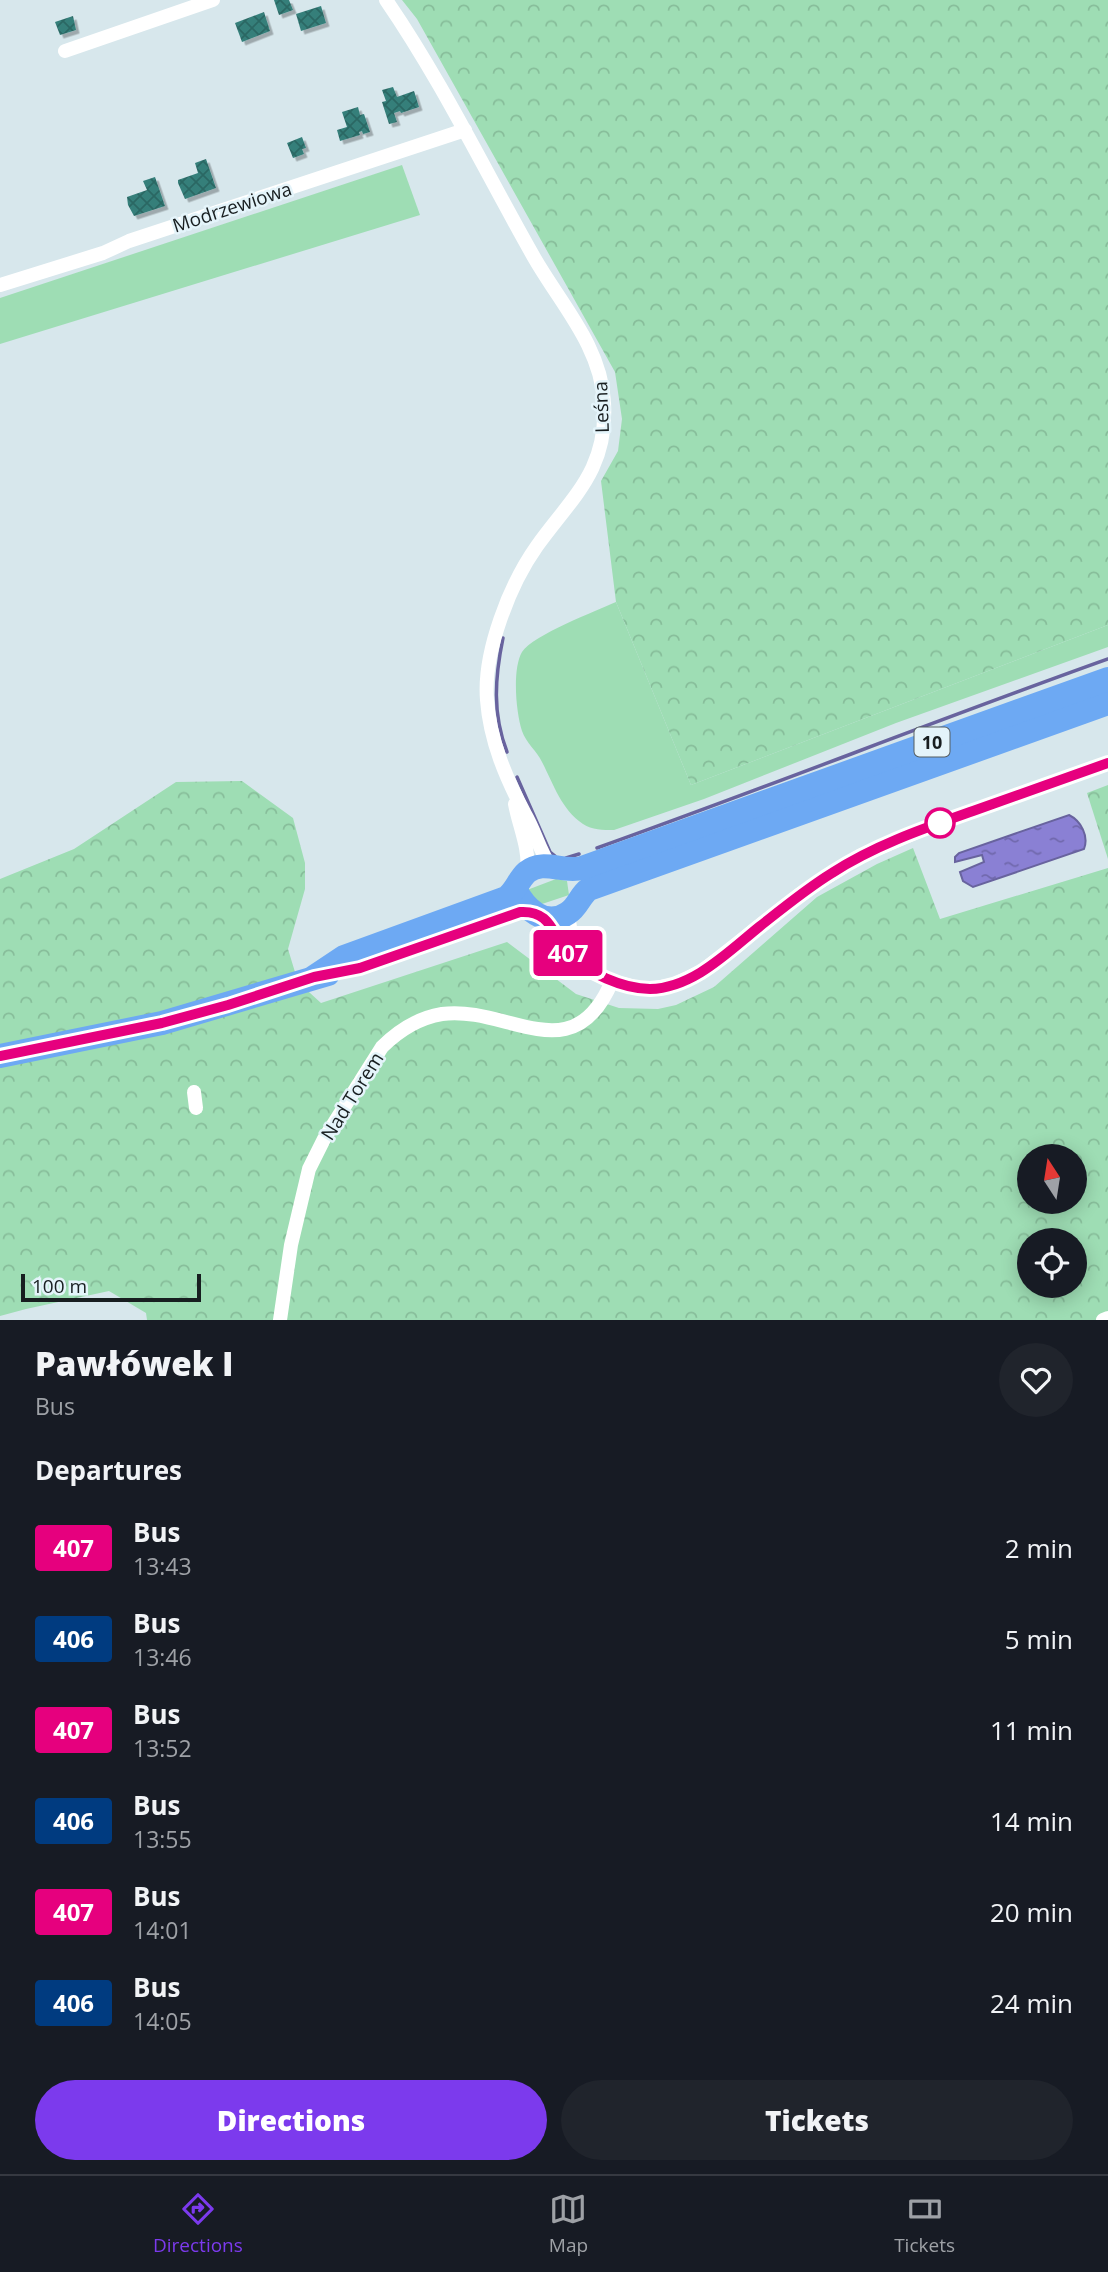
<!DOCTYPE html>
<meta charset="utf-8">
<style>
:root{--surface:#171b24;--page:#20242c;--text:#f1f3f6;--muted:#9ea1a6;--line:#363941;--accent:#7c3aed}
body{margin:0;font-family:"Open Sans",sans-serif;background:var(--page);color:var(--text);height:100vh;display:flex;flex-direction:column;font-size:26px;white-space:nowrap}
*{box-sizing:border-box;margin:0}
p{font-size:23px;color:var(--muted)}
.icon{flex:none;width:38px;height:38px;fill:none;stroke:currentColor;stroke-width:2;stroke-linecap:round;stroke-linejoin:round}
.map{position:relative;height:1320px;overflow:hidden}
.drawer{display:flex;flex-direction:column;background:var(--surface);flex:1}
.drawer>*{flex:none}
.badge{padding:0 14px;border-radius:5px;font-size:24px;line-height:46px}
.needle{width:46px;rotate:348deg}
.tools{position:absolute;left:1017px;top:1144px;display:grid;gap:14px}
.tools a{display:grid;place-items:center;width:70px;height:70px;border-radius:50%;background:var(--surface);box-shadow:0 4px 18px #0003;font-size:35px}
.scale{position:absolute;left:21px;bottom:18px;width:180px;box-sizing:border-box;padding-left:7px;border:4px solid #181e20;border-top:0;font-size:19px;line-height:24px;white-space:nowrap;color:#181e20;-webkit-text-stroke:5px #e4f4fa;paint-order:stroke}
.map>.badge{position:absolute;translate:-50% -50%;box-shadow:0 0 0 4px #fff}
h2{padding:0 35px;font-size:26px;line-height:63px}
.round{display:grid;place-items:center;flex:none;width:74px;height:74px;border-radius:37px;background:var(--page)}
.summary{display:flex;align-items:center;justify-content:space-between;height:119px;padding:0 35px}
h1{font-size:33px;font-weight:800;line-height:52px}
.cta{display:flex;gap:14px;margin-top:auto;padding:14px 35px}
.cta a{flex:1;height:80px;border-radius:42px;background:var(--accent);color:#fff;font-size:28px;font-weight:800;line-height:80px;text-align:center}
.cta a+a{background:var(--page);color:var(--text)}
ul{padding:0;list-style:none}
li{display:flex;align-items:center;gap:21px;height:91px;padding:0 35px}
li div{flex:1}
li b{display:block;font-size:26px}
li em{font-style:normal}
li .badge{min-width:77px;font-weight:700;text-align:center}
.tab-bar{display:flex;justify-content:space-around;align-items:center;height:98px;border-top:2px solid var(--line);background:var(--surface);font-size:19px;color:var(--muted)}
.tab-bar a{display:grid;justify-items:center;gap:4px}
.tab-bar .selected{color:var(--accent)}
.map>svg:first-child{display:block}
.green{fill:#9eddb4}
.forest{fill:url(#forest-crowns);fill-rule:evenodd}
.water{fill:url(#water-ripples);stroke:#68639e;stroke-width:2}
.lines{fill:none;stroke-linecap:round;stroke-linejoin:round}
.stream{stroke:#68639e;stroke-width:3.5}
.building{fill:url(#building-cross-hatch);filter:url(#shadow)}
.street{stroke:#fff;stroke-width:14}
.highway{stroke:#6da9f3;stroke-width:24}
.line-casing{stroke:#fff;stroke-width:16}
.line{stroke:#e6007e;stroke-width:10}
.stop-dot{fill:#fff;stroke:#e6007e;stroke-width:3.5}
.labels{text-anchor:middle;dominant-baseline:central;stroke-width:5;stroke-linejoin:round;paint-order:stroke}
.shield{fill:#e4f4fa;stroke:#555e61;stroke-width:2}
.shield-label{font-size:18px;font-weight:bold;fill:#181e20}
.street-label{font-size:19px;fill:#181e20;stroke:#e4f4fa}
</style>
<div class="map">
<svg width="1108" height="1320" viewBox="0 0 1108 1320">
<defs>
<pattern id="forest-crowns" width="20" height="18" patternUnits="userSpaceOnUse" patternTransform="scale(1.75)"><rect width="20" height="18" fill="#9eddb4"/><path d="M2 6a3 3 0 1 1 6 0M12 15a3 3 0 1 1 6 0" fill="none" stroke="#87bd9a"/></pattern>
<pattern id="water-ripples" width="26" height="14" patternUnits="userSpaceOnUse" patternTransform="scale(1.75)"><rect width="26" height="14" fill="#8a80d4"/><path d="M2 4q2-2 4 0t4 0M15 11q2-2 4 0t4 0" fill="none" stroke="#7068ac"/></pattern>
<pattern id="building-cross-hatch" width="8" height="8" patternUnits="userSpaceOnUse" patternTransform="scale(1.75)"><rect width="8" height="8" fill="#347f7a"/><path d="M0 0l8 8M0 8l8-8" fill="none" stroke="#2b6764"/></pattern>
<filter id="shadow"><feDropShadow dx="3.5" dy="3.5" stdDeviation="0" flood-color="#0004"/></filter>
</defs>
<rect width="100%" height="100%" fill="#d7e7ec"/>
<g class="green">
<polygon points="402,165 420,215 0,344 0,298"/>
<path d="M616 602 691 785 1108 625V647L896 723 704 799 614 830C603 830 592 830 583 824 561 809 554 785 542 762 537 751 526 743 522 731 516 713 512 669 522 652 533 635 596 611 616 602Z"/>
<polygon points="556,879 567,881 569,895 539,905 527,890"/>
</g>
<g class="forest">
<polygon points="402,0 1108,0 1108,625 691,785 616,602 601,481 618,451 622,419 615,372 417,19"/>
<path d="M242 781 293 818 305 863V889L288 949 298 982 321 1003 507 942 576 994 619 1008 658 1009 676 1005 714 987 817 897 877 864 913 848 940 919 1108 868V1320H147L146 1313 109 1291 26 1309 0 1316V879L74 849 176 782ZM1029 1157H1074V1202H1029ZM1029 1241H1074V1286H1029Z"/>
<polygon points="1108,785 1108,859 1087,793"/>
</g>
<path class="water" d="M1069 815C1081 821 1089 836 1084 849L973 887 963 881 960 872 984 862 982 855 955 862V857L959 853Z"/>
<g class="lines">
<g class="stream">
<path d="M503 638C495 677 492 713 507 752"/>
<polyline points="517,777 550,852 555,856"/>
<path d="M597 848C768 787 937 720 1108 659"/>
<polyline points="566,858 579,854"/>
</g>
</g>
<g class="building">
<polygon points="274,0 289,0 293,10 279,15"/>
<polygon points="321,6 326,23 301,31 296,14"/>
<polygon points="264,12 270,31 242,42 235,23"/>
<polygon points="73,16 76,30 60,35 55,22"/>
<polygon points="393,87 397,97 414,91 419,107 401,113 400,111 394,113 397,122 389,124 382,102 386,101 382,90"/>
<polygon points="358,107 360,115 364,114 370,132 363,134 362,131 359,132 360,135 340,141 337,130 347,127 342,112"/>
<polygon points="302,137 306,148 302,149 304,154 293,158 287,143"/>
<polygon points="206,159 216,188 185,199 178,183 178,180 198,173 195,163"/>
<polygon points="155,177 165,206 134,216 128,205 127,197 147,190 143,181"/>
</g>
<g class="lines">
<g class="street">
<path d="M386 0C441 80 483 167 531 252 557 300 601 344 604 402 608 470 573 496 537 546 510 584 483 652 487 700 490 741 506 778 525 814 535 831 539 849 550 866"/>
<polyline points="65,51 213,0"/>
<polyline points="0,285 103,253 129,241 465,130"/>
<path d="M515 804C519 826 530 849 527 871"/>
<polyline points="568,914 571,934 585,964"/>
<polyline points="543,918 558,935 567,952 597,974 612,981 638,988 650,989 673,985 702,971 799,895 860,856 931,826 1108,763"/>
<polyline points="194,1092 196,1108"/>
<path d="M280 1320 291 1245 309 1169 324 1139 382 1047C399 1030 418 1018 442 1014 508 1005 573 1074 612 981"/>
<polyline points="1103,1320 1108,1318"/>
</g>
<g class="highway">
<path d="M515 889C525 908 545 929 568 913 578 907 580 895 589 889L1108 703"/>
<path d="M314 977 344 957 506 898C516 891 518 880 527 872 543 859 563 873 582 868L1108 679"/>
<polyline points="0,1056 162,1023 328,974"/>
</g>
</g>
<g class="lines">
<defs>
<path id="line" d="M0 1056 162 1023 228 1005 314 977 360 968 520 912C552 910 552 936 569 954 587 973 624 989 650 989 693 988 728 952 759 927 783 908 806 889 832 873 875 845 925 828 973 811 1018 795 1063 779 1108 763"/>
</defs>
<use href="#line" class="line-casing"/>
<use href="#line" class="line"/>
</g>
<circle class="stop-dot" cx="940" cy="823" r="14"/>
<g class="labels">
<rect class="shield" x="914.5" y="727.5" width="35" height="29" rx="5"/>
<g class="shield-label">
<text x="932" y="742">10</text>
</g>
<g class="street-label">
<text transform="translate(232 207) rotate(-18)">Modrzewiowa</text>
<text transform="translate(601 407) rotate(-92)">Leśna</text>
<text transform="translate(352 1096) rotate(-58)">Nad Torem</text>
</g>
</g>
</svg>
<div class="tools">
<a><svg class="needle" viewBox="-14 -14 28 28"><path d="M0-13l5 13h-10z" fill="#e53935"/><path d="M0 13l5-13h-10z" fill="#9ea1a6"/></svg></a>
<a><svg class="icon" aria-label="locate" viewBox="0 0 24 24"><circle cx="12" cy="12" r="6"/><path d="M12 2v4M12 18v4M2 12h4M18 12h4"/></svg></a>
</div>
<div class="scale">100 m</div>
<b class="badge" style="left:568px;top:953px;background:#e6007e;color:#fff">407</b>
</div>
<section class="drawer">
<div class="summary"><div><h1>Pawłówek I</h1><p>Bus</p></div><a class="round"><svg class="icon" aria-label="heart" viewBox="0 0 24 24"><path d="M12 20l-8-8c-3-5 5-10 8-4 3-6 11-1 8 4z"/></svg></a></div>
<h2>Departures</h2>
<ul>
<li><span class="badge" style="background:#e6007e;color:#fff">407</span><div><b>Bus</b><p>13:43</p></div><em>2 min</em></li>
<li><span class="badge" style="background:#003b80;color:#fff">406</span><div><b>Bus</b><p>13:46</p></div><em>5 min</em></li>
<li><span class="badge" style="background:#e6007e;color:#fff">407</span><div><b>Bus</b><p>13:52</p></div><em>11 min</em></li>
<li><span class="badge" style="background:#003b80;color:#fff">406</span><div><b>Bus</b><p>13:55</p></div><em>14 min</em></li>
<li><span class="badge" style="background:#e6007e;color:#fff">407</span><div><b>Bus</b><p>14:01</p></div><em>20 min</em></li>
<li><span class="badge" style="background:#003b80;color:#fff">406</span><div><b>Bus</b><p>14:05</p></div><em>24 min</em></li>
</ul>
<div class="cta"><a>Directions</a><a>Tickets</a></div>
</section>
<nav class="tab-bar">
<a class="selected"><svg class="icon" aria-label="directions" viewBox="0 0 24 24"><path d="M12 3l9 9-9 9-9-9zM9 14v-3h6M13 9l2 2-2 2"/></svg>Directions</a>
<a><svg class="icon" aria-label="map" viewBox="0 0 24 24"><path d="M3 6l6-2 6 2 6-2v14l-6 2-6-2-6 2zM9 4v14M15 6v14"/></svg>Map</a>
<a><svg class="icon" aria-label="tickets" viewBox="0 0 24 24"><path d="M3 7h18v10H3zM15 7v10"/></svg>Tickets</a>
</nav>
